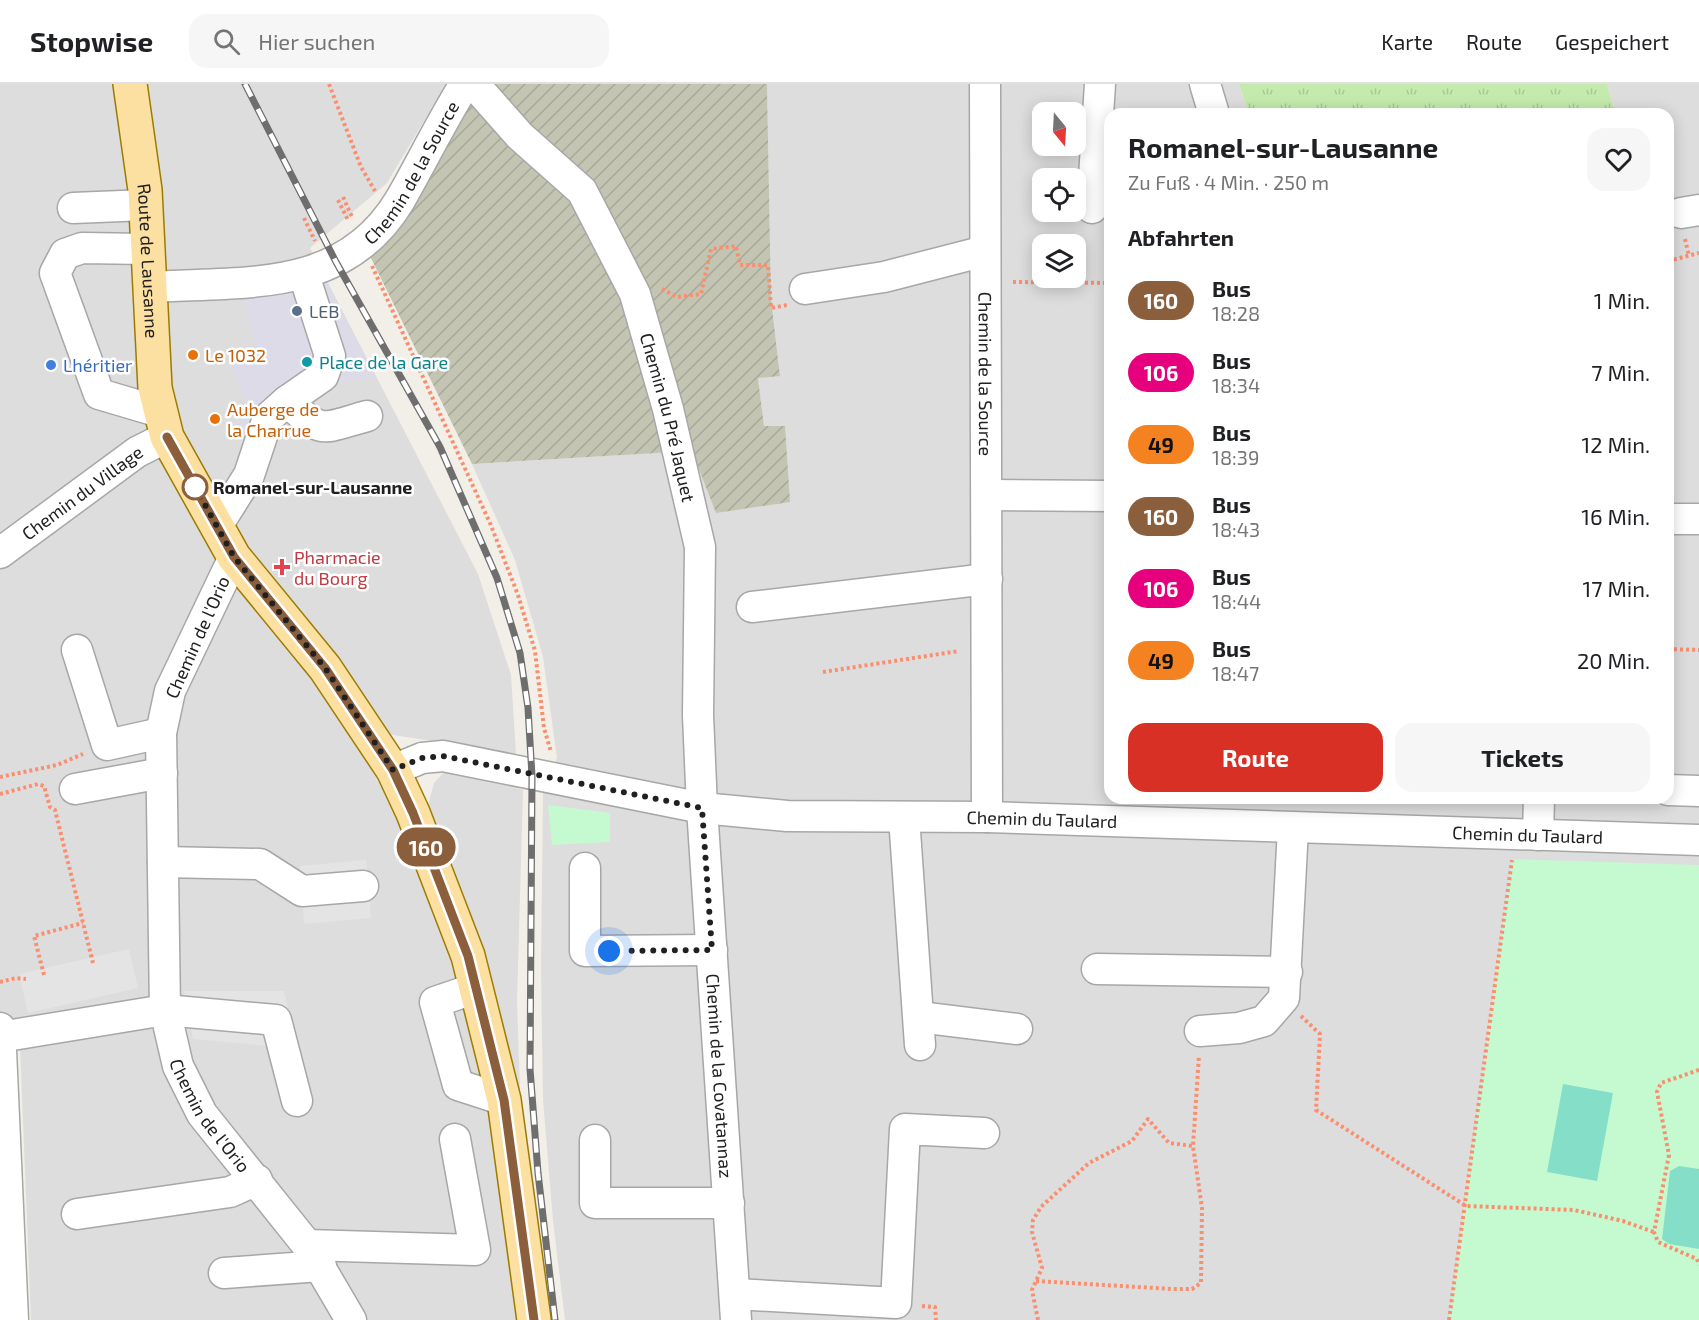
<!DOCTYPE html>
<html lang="de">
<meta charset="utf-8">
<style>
:root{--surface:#fff;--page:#f6f6f6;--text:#202124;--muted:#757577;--line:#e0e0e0;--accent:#d93025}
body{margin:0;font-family:"Exo 2",sans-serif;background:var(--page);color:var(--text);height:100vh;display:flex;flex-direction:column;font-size:22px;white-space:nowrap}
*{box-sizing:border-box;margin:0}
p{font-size:20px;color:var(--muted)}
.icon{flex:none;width:33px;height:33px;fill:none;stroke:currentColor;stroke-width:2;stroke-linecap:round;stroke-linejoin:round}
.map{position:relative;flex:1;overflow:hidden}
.side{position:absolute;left:1104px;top:24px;width:570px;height:696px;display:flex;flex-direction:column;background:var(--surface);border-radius:18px;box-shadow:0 3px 15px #0003}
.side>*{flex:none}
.badge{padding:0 12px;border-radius:20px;font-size:21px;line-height:39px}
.needle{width:39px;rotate:162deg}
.controls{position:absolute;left:1032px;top:18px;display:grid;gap:12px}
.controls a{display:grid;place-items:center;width:54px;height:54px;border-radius:12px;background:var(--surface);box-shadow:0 3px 15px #0003;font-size:30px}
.you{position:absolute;width:30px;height:30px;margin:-15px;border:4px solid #fff;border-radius:50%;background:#1a73e8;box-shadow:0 0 0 9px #1a73e833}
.map>.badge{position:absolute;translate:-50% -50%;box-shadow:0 0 0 3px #fff}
h2{padding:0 24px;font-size:22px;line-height:54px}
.round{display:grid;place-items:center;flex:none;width:63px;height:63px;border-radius:18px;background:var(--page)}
.head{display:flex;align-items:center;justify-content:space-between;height:102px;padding:0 24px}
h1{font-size:28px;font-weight:700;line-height:45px}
.primary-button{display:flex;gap:12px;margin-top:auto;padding:12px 24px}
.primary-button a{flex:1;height:69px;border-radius:18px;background:var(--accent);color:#fff;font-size:24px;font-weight:700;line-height:69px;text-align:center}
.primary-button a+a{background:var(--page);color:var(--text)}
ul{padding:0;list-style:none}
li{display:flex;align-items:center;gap:18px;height:72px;padding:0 24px}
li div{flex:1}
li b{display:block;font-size:22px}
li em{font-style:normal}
li .badge{min-width:66px;font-weight:700;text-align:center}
header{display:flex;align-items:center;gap:36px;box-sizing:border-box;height:84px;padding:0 30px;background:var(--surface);border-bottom:2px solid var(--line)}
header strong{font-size:28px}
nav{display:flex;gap:33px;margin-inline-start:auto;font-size:21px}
.search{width:420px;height:54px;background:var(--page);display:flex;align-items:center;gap:15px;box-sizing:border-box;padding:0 21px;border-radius:18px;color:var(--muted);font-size:22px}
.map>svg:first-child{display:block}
.residential{fill:#dedddd;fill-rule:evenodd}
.construction{fill:url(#construction-furrows)}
.grass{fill:url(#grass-tufts)}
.park{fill:#c5fad0}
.pitch{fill:#85dfc8}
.parking{fill:#e4e4e4}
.plaza{fill:#dcdbe7}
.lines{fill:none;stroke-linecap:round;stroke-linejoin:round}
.minor-casing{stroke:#a7a7a7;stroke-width:33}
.major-casing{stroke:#9c7c00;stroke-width:36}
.path{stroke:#fa8f6f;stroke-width:4;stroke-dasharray:3 3;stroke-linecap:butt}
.minor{stroke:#fff;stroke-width:30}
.major{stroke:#fce0a1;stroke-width:33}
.rail-casing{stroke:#6e6e6e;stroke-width:7}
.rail{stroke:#fff;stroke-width:4.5;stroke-dasharray:14;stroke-linecap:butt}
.line-casing{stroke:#fff;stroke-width:14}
.line{stroke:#8b5e3c;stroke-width:9}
.walk{stroke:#202020;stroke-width:6;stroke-dasharray:0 10.8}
.service-dot{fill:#5c6f8a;stroke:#fff;stroke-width:2}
.food-dot{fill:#e8710a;stroke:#fff;stroke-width:2}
.culture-dot{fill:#0f9aa8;stroke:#fff;stroke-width:2}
.shop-dot{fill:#3f7fe0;stroke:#fff;stroke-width:2}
.stop-dot{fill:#fff;stroke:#8b5e3c;stroke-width:3}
.health-dot{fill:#e0444e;stroke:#fff;stroke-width:2}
.labels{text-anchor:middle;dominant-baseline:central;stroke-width:5;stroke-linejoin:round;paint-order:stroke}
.street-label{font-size:18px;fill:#202020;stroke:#fff}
.service-label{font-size:18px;fill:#4e5e75;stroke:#fff;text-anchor:start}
.food-label{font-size:18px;fill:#c56008;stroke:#fff;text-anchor:start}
.culture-label{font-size:18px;fill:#0d838f;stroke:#fff;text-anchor:start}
.shop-label{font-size:18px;fill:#366cbe;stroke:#fff;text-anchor:start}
.stop-label{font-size:18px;font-weight:bold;fill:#202020;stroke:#fff;text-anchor:start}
.health-label{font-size:18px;fill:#be3a42;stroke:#fff;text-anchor:start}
</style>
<header>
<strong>Stopwise</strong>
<div class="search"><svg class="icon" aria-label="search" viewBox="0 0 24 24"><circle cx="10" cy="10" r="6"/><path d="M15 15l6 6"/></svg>Hier suchen</div>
<nav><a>Karte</a><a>Route</a><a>Gespeichert</a></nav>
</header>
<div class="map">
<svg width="1699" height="1236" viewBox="0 0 1699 1236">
<defs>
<pattern id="construction-furrows" width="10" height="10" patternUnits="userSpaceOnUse" patternTransform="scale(1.5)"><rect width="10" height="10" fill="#c3c5b2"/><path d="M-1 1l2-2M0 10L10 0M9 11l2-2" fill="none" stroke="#a7a999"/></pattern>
<pattern id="grass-tufts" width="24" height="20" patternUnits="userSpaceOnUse" patternTransform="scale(1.5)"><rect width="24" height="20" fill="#c4eaad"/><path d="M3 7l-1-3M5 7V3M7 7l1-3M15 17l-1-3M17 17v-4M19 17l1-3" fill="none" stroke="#a8c895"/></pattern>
</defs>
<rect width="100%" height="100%" fill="#f1efe7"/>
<g class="residential">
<polygon points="0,0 446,0 387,99 310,164 478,490 511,591 516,670 348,644 411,756 456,882 490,1022 520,1236 31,1236 19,938 0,942"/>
<path d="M767 0H1239L1249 30H1110V714H1668V142L1699 135V1236H565L553 1137 543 1016 541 884 543 709 557 674 543 573 515 476 472 380 692 367 785 343H764L758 294 780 291 771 215ZM1042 28H1076V62H1042ZM1042 94H1076V128H1042ZM1042 160H1076V194H1042Z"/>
<polygon points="1607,0 1699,0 1699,114 1668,120 1668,30 1615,30"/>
<polygon points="454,687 523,706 517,918 521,1034 477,853 428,721 434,699 443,689"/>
</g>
<polygon class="construction" points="476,0 767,0 771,215 780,292 758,294 764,342 785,342 790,418 716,429 692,367 472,380 370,172"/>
<polygon class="grass" points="1239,0 1607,0 1615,30 1249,30"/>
<g class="park">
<polygon points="548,721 610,729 610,758 552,761"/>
<polygon points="1512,775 1699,781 1699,1236 1449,1236"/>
</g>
<g class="pitch">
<polygon points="1563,1000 1613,1009 1597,1097 1547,1088"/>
<polygon points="1679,1082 1699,1085 1699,1165 1669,1160 1662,1155 1670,1087"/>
</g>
<g class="parking">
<polygon points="366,776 371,834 304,840 300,782"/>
<polygon points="129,865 138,904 28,929 19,890"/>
<polygon points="184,907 284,907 295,958 279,963 193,955"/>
</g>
<polygon class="plaza" points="320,184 376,293 320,301 285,336 270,369 243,358 235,338 250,332 232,281 259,274 242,206"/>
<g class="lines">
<defs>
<g id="minor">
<path id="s1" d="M474 0 520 52 582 107 635 210 668 325 700 463 698 631 702 724 736 1236"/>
<path id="s2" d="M985 0 987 733"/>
<polyline points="1205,0 1214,30"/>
<polyline points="73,124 146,121"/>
<polyline points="1092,124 1100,0"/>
<polyline points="1681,129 1699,126"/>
<polyline points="147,165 82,164 65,170 55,189 99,310 160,328"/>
<path id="s3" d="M149 203C244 197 344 210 400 116 422 78 441 38 465 0"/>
<polyline points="805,205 884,193 985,167"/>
<path d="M287 317C323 351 320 345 367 332"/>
<polyline points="987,411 1110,412"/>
<polyline points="1668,435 1699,435"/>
<polyline points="217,442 249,391 268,334 287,317 323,292 330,272 304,191"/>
<path id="s4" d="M0 469 137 368 167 353"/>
<path id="s5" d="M234 473 170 607 161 649 165 926 178 982 202 1030 307 1161 351 1236"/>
<polyline points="752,523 987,495"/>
<polyline points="77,566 107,661 161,649"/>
<path id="s6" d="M393 686 422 674 443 672 702 724 787 732 987 733 1699 756"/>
<polyline points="75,705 162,689"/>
<polyline points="1668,706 1699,707"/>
<polyline points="904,733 920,961"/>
<polyline points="1538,751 1539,714"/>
<polyline points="163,778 260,780 302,807 363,802"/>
<polyline points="585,784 585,867 712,866"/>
<polyline points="1097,885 1287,888"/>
<polyline points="476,904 435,918 458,1001 504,1016"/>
<polyline points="919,933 1017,945"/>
<polyline points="0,944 13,1236"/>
<polyline points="1200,947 1239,944 1264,937 1284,914 1293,744"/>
<polyline points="0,953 165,926 276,936 297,1017"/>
<polyline points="595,1056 595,1119 729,1119"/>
<polyline points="77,1130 230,1108 257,1096"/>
<polyline points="307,1161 475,1166 455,1055"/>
<polyline points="224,1189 321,1182"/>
<polyline points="735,1210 896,1219 905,1045 984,1049"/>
</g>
<g id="major">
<path id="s7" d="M130 0 145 106 155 304 167 353 234 473 325 584 393 686 413 729 468 872 504 1016 534 1236"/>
</g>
</defs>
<use href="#minor" class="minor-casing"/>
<use href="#major" class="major-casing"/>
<g class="path">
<polyline points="329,0 361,83 375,107"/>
<polyline points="343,113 352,133"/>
<polyline points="338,116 348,136"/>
<polyline points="304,134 315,157"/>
<polyline points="1685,155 1689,172"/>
<polyline points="1668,177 1699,169"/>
<polyline points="372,182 490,439 518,511 535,567 544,644 551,668"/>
<polyline points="1013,198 1110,199"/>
<polyline points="662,205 677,213 701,210 711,165 736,162 740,181 768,181 771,224 787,221"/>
<polyline points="1668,565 1699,566"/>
<polyline points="823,588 959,567"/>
<polyline points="0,693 57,681 83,670"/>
<polyline points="0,710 38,700 44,702 50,723 55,726 93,879"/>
<polyline points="44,891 34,852 83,839"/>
<polyline points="0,898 16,894 26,895"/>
<polyline points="1301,932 1320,950 1316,1026 1466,1122 1574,1126 1623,1137 1654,1148"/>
<polyline points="1699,986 1661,999 1657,1008 1669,1071 1654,1148 1658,1158 1697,1175 1699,1181"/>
<polyline points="1036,1197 1172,1205 1192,1205 1201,1199 1202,1124 1193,1062 1199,971"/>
<polyline points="922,1222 935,1223 936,1236"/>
<polyline points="1038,1236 1032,1206 1042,1184 1032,1148 1033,1136 1041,1123 1089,1079 1132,1057 1148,1035 1169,1059 1193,1062"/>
<polyline points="1449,1236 1512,776"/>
</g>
<use href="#minor" class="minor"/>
<use href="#major" class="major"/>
<defs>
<polyline id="rail" points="245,0 336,178 440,363 497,494 520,569 528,624 532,692 530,985 538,1089 555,1236"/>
</defs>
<use href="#rail" class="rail-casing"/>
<use href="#rail" class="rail"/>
</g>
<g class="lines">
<defs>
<polyline id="line" points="167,353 234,473 325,584 393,686 413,729 468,872 504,1016 534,1236"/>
</defs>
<use href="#line" class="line-casing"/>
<use href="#line" class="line"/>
<polyline class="walk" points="195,403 234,473 325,584 393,686 422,674 443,672 702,724 712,866 609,867"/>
</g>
<circle class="service-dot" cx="297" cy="227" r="6"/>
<g class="food-dot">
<circle cx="193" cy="271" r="6"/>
<circle cx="215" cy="335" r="6"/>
</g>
<circle class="culture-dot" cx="307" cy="278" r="6"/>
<circle class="shop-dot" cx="51" cy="281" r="6"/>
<circle class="stop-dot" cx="195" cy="403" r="12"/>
<path class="health-dot" d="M279 474h6v6h6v6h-6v6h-6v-6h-6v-6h6z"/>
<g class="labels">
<g class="street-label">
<text stroke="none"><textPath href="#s3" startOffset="309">Chemin de la Source</textPath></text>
<text stroke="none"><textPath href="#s7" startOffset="178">Route de Lausanne</textPath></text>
<text stroke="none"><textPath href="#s2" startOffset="290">Chemin de la Source</textPath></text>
<text stroke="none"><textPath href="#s1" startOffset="396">Chemin du Pré Jaquet</textPath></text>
<text stroke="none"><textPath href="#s4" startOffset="102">Chemin du Village</textPath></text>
<text transform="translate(197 553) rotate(-66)">Chemin de l'Orio</text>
<text stroke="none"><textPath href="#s6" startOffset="657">Chemin du Taulard</textPath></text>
<text stroke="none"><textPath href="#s6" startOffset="1143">Chemin du Taulard</textPath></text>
<text stroke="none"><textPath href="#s1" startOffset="1059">Chemin de la Covatannaz</textPath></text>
<text stroke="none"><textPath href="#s5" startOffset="585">Chemin de l'Orio</textPath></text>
</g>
<g class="service-label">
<text x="309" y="227">LEB</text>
</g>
<g class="food-label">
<text x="205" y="271">Le 1032</text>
<text x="227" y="325">Auberge de<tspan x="227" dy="21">la Charrue</tspan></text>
</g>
<g class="culture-label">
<text x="319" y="278">Place de la Gare</text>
</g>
<g class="shop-label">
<text x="63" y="281">Lhéritier</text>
</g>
<g class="stop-label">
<text x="213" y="403">Romanel-sur-Lausanne</text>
</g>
<g class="health-label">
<text x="294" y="473">Pharmacie<tspan x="294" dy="21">du Bourg</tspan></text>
</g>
</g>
</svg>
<div class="controls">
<a><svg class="needle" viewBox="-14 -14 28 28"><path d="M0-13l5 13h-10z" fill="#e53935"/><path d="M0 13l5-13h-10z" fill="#757577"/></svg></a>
<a><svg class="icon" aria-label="locate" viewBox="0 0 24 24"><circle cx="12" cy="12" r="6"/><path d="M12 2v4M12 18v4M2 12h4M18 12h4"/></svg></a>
<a><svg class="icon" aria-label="layers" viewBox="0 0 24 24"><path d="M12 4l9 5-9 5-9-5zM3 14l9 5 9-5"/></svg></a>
</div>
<div class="you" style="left:609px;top:867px"></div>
<b class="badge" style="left:426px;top:763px;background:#8b5e3c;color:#fff">160</b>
<section class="side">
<div class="head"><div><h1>Romanel-sur-Lausanne</h1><p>Zu Fuß · 4 Min. · 250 m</p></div><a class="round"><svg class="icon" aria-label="heart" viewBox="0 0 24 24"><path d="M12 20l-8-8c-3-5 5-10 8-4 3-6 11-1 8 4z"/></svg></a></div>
<h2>Abfahrten</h2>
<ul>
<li><span class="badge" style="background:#8b5e3c;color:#fff">160</span><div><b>Bus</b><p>18:28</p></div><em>1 Min.</em></li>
<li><span class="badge" style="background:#e6007e;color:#fff">106</span><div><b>Bus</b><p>18:34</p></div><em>7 Min.</em></li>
<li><span class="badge" style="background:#f58220;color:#111">49</span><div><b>Bus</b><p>18:39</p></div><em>12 Min.</em></li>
<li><span class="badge" style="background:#8b5e3c;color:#fff">160</span><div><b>Bus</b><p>18:43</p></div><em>16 Min.</em></li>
<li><span class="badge" style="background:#e6007e;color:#fff">106</span><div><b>Bus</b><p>18:44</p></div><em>17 Min.</em></li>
<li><span class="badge" style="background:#f58220;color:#111">49</span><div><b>Bus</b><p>18:47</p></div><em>20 Min.</em></li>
</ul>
<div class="primary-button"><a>Route</a><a>Tickets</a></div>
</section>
</div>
